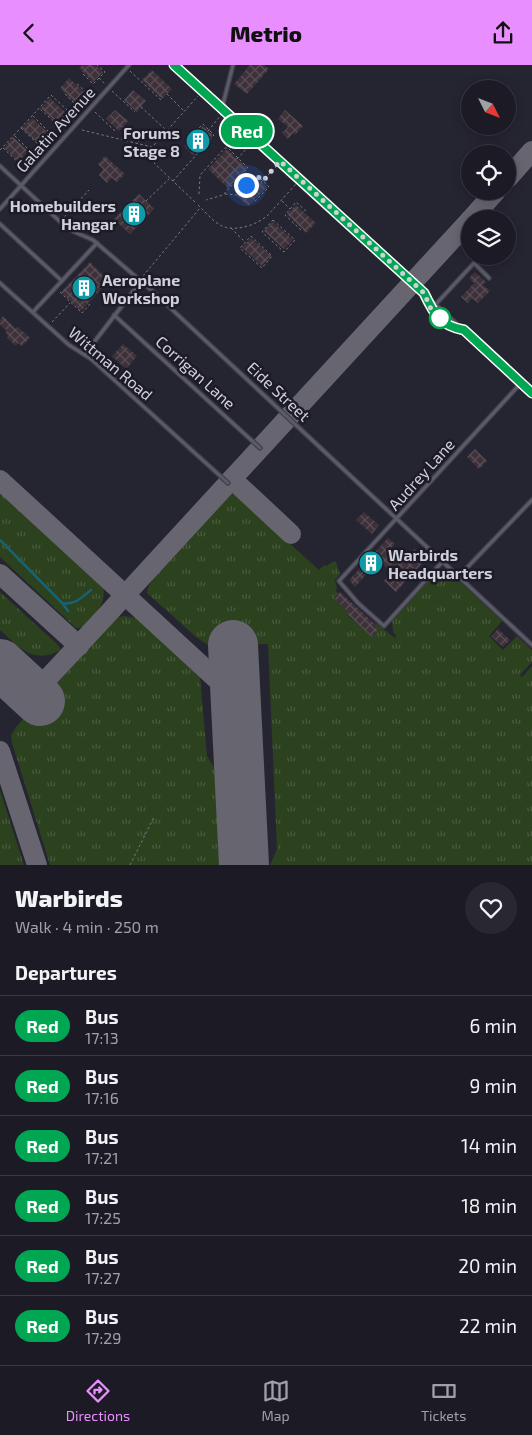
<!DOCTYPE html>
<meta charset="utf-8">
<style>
:root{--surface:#1c1b25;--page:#292832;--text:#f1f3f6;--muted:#a0a1a7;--line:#3a3942;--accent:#e98efe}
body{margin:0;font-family:"Exo 2",sans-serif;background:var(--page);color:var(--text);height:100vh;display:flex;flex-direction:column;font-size:19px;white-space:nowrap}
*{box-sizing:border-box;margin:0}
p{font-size:16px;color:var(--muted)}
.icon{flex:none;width:28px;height:28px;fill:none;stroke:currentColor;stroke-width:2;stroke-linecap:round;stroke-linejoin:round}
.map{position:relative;height:800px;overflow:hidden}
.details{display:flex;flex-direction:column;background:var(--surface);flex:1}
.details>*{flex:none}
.badge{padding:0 10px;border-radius:16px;font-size:18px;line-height:32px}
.needle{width:32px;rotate:132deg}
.tools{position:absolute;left:461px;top:15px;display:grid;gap:10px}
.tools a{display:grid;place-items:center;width:55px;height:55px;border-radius:50%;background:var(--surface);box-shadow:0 2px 12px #0003,0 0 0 1px var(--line);font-size:25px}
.you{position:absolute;width:25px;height:25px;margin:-12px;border:4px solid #fff;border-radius:50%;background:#1a73e8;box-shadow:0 0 0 8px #1a73e833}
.map>.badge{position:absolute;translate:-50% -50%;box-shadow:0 0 0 2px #fff}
h2{padding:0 15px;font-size:19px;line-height:45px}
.round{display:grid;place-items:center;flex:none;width:52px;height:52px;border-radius:26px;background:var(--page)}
.head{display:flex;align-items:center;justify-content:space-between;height:85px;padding:0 15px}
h1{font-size:24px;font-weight:800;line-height:38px}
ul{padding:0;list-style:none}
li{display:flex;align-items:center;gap:15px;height:60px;padding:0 15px;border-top:1px solid var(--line)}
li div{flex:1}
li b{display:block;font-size:19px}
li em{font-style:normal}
li .badge{min-width:55px;font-weight:700;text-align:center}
header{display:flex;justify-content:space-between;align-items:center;height:65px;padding:0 15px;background:var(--accent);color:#111;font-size:22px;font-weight:800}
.tabs{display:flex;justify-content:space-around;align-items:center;height:70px;border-top:1px solid var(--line);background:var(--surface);font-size:14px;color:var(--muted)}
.tabs a{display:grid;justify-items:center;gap:2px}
.tabs .selected{color:var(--accent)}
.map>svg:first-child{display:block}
.grass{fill:url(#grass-tufts)}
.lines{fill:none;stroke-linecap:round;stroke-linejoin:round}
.stream{stroke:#176274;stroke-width:2.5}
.taxiway{stroke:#666570;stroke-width:20}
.runway{stroke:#666570;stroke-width:50}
.building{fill:url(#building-cross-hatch)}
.service-casing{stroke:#41404a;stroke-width:5.5}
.path{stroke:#7a7984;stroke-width:1;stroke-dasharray:2.5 2.5;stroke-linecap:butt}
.service{stroke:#5b5a69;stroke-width:3}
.line-casing{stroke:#fff;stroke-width:11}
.line{stroke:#00a651;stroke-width:8}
.walk{stroke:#d1d0d9;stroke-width:5;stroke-dasharray:0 9}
.stop-dot{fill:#fff;stroke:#00a651;stroke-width:2.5}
.labels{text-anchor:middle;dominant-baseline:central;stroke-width:5;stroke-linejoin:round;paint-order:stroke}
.street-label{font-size:16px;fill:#d1d0d9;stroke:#1c1b27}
.poi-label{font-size:16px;font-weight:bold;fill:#d1d0d9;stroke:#1c1b27;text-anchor:end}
</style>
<header><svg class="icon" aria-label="back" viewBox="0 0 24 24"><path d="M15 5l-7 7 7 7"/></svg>Metrio<svg class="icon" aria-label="share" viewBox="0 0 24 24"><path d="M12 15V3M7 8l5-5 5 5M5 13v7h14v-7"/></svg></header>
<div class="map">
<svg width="532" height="800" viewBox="0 0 532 800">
<defs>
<pattern id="grass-tufts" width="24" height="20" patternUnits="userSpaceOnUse" patternTransform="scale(1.25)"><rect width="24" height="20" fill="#2c411e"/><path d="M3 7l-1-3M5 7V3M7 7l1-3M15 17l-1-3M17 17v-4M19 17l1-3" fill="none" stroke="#4a5b3e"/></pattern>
<pattern id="building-cross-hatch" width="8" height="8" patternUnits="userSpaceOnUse" patternTransform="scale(1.25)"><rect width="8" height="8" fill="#3e3139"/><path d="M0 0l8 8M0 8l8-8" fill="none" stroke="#594e55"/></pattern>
</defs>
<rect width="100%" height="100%" fill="#252431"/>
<g class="grass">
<path d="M0 423 101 516C110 536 96 548 84 562L76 563 0 492Z"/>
<path d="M231 425 319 505 324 500 326 501 334 496 336 497 340 509 335 515 337 523 336 526 338 528 334 533 349 548 347 550 367 567 371 564 376 568 378 565 374 561 376 558 395 573 396 571 393 567 392 555 439 504 445 503 502 556 489 571 503 585 517 571 532 585V597L520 610 522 612 532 601V800H270L277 784 268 579 208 580 196 572 147 528C148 508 215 443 231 425Z"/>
<path d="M0 527 58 580 61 585C33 600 20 583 0 565Z"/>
<polygon points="125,551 142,554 193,601 200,611 207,691 222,715 227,800 50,800 12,678 11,670 17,661 114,556 118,552"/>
<polygon points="0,725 24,800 0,800"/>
</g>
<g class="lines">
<g class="stream">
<path d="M0 475 62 538C74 541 82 532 91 525"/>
<polyline points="63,539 68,546"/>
</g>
<g class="taxiway">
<polyline points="508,113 532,86"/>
<polyline points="471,154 496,126"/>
<polyline points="232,414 291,469"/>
<polyline points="0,415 225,622 232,630 236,646"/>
<polyline points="0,509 79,581"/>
<polyline points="33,629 104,553 470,155"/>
<polyline points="0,686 37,800"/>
</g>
<g class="runway">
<polyline points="233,580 244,800"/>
<polyline points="0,599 40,636"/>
</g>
</g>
<g class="building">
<polygon points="82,0 95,0 103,7 93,17 79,3"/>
<polygon points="250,0 264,0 269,4 247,29 234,19"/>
<polygon points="152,5 172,24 162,34 142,15"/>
<polygon points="69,13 84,27 74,37 60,23"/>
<polygon points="133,25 146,36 137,47 124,35"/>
<polygon points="50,33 65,47 56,57 41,43"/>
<polygon points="115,45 128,56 119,66 106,54"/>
<polygon points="285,45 303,61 295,70 293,68 288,74 282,68 288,62 278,54"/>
<polygon points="32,53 47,67 37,77 22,63"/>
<polygon points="203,61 213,70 194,91 184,81"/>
<polygon points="13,72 28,86 19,97 4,83"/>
<polygon points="227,84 247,103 228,123 208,104"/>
<polygon points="105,91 125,109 117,117 112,113 107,118 99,110 103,104 98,99"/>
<polygon points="256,112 267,122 248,141 237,131"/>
<polygon points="139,129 154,144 130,169 114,154"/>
<polygon points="296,140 316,158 306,168 287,149"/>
<polygon points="273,157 293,175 284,184 264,166"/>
<polygon points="251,173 271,191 262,201 242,182"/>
<polygon points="90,197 109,216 81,246 61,227"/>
<polygon points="475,207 486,217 483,220 490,226 478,238 472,233 468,238 461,232 474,218 469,213"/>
<polygon points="3,251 16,264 18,262 30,273 22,281 18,278 16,281 7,273 9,271 5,268 7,266 0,259 0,255"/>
<polygon points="123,279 137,291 126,304 112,291"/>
<polygon points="475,384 487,396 479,404 467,392"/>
<polygon points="364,447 379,460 372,469 356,455"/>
<polygon points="388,473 395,479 387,487 400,499 414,484 426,494 396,527 384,516 392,508 379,496 355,522 349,515"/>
<polygon points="340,527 375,559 374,561 378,565 372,572 347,549 349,548 334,533"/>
<polygon points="498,564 510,575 503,582 491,571"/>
</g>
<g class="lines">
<defs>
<g id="service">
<polyline points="174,0 532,328"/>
<polyline points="222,43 233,0"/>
<polyline points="0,101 68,164 93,175 149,223 532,580"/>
<polyline points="0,144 129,0"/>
<polyline points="0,159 62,216"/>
<polyline points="0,218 69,280 91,294 228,418"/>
<path d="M425 229C431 249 443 261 464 265"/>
<polyline points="436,239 474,198 489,213"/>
<polyline points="33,247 97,178"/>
<polyline points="114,250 260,383"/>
<polyline points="85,289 141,216"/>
<polyline points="443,496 384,561 358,538 339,516 521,318"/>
<polyline points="459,511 532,435"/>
</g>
</defs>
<use href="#service" class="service-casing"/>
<g class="path">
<polyline points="130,6 161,35"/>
<polyline points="83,9 93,19 105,7 97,0"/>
<polyline points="99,13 106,20"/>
<polyline points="112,26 135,47"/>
<polyline points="65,29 75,39 86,27 76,18"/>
<polyline points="167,29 184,46"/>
<polyline points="80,33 87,39"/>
<polyline points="141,42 166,65"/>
<polyline points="95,47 116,67"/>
<polyline points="62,54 69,60"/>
<polyline points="123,61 140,78"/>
<polyline points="21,63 38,79 49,67 32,50"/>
<polyline points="82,65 152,82"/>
<polyline points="208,66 221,50"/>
<polyline points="44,73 50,79"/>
<polyline points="3,83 20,99 31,87 14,70"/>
<path d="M0 85C17 67 34 49 51 30L68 46 57 59 39 43"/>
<polyline points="26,93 32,99"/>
<polyline points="237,94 252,78"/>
<polyline points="173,116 214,70 203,59 187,75"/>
<polyline points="261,117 277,101"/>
<polyline points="199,129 200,110 225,83 228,83 248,103 223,130 206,135"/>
<polyline points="225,129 237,130 257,110 269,122 253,138"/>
<polyline points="146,136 169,114"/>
<polyline points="282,136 290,144"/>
<polyline points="195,137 155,99 152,93 154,80 198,31"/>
<path d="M198 140C205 146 213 157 222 161 236 167 256 160 267 151L296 119"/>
<polyline points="64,152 89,125"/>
<polygon points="273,155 295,175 284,187 262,167"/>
<polyline points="231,163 244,176"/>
<polyline points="301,165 285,150 296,137 307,147"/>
<polygon points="251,171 272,191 262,203 240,183"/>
<polyline points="143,211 200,143"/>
<polyline points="60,227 82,248 90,239"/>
<polyline points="52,257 70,238"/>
<polyline points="130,800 154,752"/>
</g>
<use href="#service" class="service"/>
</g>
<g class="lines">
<defs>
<path id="line" d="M174 0 424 228C434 249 439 260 464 265L532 328"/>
</defs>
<use href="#line" class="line-casing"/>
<use href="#line" class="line"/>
<polyline class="walk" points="246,120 256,110 263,116 280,96 424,228 431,244 440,253"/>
</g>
<defs>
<symbol id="building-disc" viewBox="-11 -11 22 22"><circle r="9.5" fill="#0f9aa8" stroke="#1c1b27"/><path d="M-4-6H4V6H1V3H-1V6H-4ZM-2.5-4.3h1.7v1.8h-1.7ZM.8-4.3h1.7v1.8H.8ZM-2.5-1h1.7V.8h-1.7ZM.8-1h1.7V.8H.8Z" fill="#fff"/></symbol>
</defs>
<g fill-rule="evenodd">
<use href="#building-disc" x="184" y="62" width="28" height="28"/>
<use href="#building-disc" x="120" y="135" width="28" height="28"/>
<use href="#building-disc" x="70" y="209" width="28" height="28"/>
<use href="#building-disc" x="357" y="484" width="28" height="28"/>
</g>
<circle class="stop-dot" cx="440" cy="253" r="10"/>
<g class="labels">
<g class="street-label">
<text transform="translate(55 64) rotate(-48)">Galatin Avenue</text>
<text transform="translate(111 298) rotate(40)">Wittman Road</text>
<text transform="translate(196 307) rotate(42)">Corrigan Lane</text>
<text transform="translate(279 326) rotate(43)">Eide Street</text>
<text transform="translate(421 409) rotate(-48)">Audrey Lane</text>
</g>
<g class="poi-label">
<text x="180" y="67">Forums<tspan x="180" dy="18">Stage 8</tspan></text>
<text x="116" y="140">Homebuilders<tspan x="116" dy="18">Hangar</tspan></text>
<text x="102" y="214" text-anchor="start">Aeroplane<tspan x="102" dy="18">Workshop</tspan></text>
<text x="388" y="489" text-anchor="start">Warbirds<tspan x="388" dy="18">Headquarters</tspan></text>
</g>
</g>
</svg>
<div class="tools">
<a><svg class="needle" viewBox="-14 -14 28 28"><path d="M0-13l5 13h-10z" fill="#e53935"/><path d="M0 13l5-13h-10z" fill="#a0a1a7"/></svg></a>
<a><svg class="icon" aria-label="locate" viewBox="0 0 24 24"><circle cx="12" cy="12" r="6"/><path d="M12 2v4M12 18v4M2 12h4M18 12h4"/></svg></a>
<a><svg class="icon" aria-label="layers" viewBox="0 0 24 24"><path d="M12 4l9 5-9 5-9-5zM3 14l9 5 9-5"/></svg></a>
</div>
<div class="you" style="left:246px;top:120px"></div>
<b class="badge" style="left:247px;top:66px;background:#00a651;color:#fff">Red</b>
</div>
<section class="details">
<div class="head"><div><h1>Warbirds</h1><p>Walk · 4 min · 250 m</p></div><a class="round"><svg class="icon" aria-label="heart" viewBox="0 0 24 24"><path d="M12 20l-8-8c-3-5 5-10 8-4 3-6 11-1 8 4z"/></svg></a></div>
<h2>Departures</h2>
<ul>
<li><span class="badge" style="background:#00a651;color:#fff">Red</span><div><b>Bus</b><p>17:13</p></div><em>6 min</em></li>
<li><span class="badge" style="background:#00a651;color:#fff">Red</span><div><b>Bus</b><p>17:16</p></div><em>9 min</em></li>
<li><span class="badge" style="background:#00a651;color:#fff">Red</span><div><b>Bus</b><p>17:21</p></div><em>14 min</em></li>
<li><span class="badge" style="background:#00a651;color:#fff">Red</span><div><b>Bus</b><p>17:25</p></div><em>18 min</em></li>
<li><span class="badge" style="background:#00a651;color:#fff">Red</span><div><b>Bus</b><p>17:27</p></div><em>20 min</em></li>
<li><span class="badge" style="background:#00a651;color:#fff">Red</span><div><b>Bus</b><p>17:29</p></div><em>22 min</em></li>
</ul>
</section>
<nav class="tabs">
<a class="selected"><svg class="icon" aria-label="directions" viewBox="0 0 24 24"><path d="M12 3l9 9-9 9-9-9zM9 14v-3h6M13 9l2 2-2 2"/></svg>Directions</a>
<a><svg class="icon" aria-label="map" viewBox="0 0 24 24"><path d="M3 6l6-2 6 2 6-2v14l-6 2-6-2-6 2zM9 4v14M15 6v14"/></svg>Map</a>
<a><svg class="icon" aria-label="tickets" viewBox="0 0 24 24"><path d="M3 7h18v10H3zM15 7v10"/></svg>Tickets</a>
</nav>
